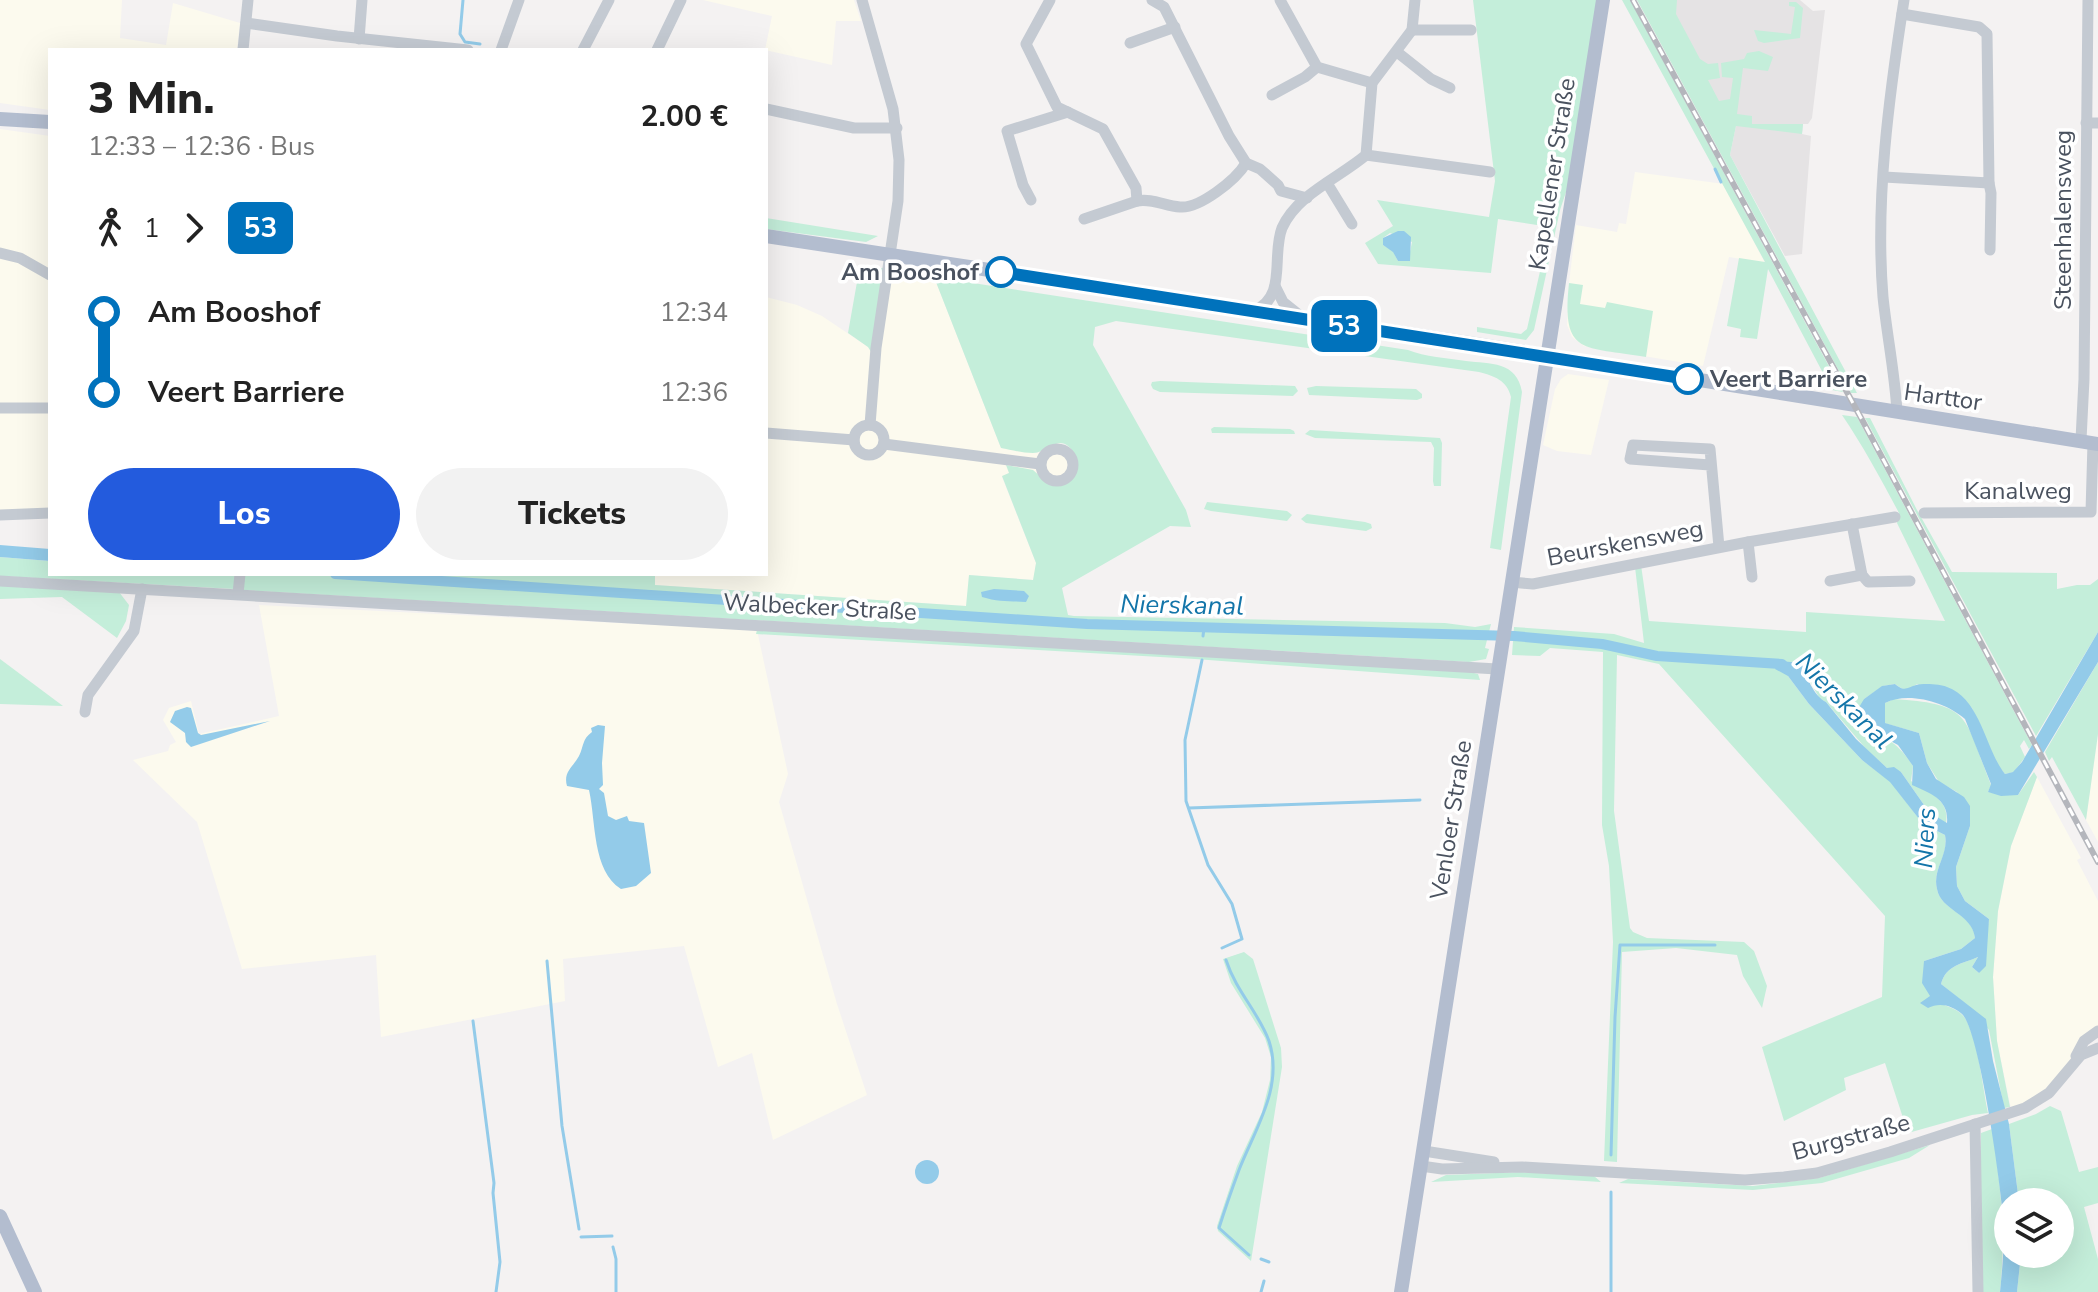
<!DOCTYPE html>
<html lang="de">
<meta charset="utf-8">
<style>
:root{--surface:#fff;--page:#f2f2f2;--text:#222;--muted:#767676;--accent:#235bdd}
body{margin:0;font-family:"Nunito Sans",sans-serif;background:var(--page);color:var(--text);height:100vh;display:flex;flex-direction:column;font-size:30px;white-space:nowrap}
*{box-sizing:border-box;margin:0}
p{font-size:26px;color:var(--muted)}
.icon{flex:none;width:44px;height:44px;fill:none;stroke:currentColor;stroke-width:2;stroke-linecap:round;stroke-linejoin:round}
.map{position:relative;flex:1;overflow:hidden}
.details{position:absolute;left:48px;top:48px;width:720px;height:528px;display:flex;flex-direction:column;background:var(--surface);border-radius:0px;box-shadow:0 8px 32px #0002}
.details>*{flex:none}
.badge{padding:0 16px;border-radius:12px;font-size:28px;line-height:52px}
.controls{position:absolute;left:1994px;top:1188px;display:grid;gap:16px}
.controls a{display:grid;place-items:center;width:80px;height:80px;border-radius:50%;background:var(--surface);box-shadow:0 8px 32px #0002;font-size:40px}
.map>.badge{position:absolute;translate:-50% -50%;box-shadow:0 0 0 4px #fff}
.legs{display:flex;align-items:center;gap:12px;height:88px;padding:0 40px;font-size:26px}
.legs p{margin-inline-start:auto}
.head{display:flex;align-items:center;justify-content:space-between;height:136px;padding:0 40px}
h1{font-size:44px;font-weight:800;line-height:60px}
.button{display:flex;gap:16px;margin-top:auto;padding:16px 40px}
.button a{flex:1;height:92px;border-radius:48px;background:var(--accent);color:#fff;font-size:32px;font-weight:800;line-height:92px;text-align:center}
.button a+a{background:var(--page);color:var(--text)}
ul{padding:0 40px;list-style:none}
li{display:flex;align-items:center;gap:28px;height:80px;font-size:30px}
li i{display:grid;place-items:center;width:12px;height:100%;margin:0 10px;background:currentColor}
li i::after{content:'';width:20px;height:20px;margin:-10px;border:6px solid;border-radius:50%;background:var(--surface)}
li p{margin-inline-start:auto}
li:first-child i{background:linear-gradient(#0000 50%,currentColor 0)}
li:last-child i{background:linear-gradient(currentColor 50%,#0000 0)}
.map>svg:first-child{display:block}
.commercial{fill:#fcfaee}
.education{fill:#e5e3e4}
.green{fill:#c4eeda;fill-rule:evenodd}
.water{fill:#93cbe9}
.lines{fill:none;stroke-linecap:round;stroke-linejoin:round}
.stream{stroke:#93cbe9;stroke-width:3}
.canal{stroke:#93cbe9;stroke-width:10}
.minor{stroke:#c4cad2;stroke-width:11}
.major{stroke:#b3bdcf;stroke-width:14}
.rail-casing{stroke:#b4b6bc;stroke-width:6}
.rail{stroke:#fff;stroke-width:3;stroke-dasharray:9;stroke-linecap:butt}
.line-1-casing{stroke:#fff;stroke-width:18}
.line-1{stroke:#0072bc;stroke-width:12}
.stop-1-dot{fill:#fff;stroke:#0072bc;stroke-width:4}
.labels{text-anchor:middle;dominant-baseline:central;stroke-width:7;stroke-linejoin:round;paint-order:stroke}
.street-label{font-size:24px;fill:#4a525f;stroke:#fff}
.stop-label{font-size:24px;font-weight:bold;fill:#4a525f;stroke:#fff;text-anchor:end}
.water-label{font-size:26px;font-style:italic;fill:#1375a9;stroke:#fff}
</style>
<div class="map">
<svg width="2098" height="1292" viewBox="0 0 2098 1292">
<rect width="100%" height="100%" fill="#f4f2f2"/>
<g class="commercial">
<polygon points="0,0 122,0 120,38 166,45 173,3 240,23 237,50 50,50 50,110 0,103"/>
<polygon points="703,0 854,0 861,21 836,21 832,65 765,50 772,16"/>
<polygon points="0,129 50,136 50,510 0,511"/>
<polygon points="1635,172 1724,184 1765,263 1729,257 1703,366 1584,346 1572,337 1567,325 1569,283 1576,225 1617,232 1619,223 1626,224"/>
<polygon points="889,269 934,277 1001,448 1037,453 1059,443 1070,448 1077,458 1075,475 1061,485 1009,473 1002,477 1036,563 1034,580 969,575 967,606 655,585 655,574 766,574 766,297 797,305 822,316 868,347 875,357"/>
<polygon points="1568,374 1609,380 1591,455 1557,451 1543,445 1555,389 1561,379"/>
<polygon points="259,605 757,630 788,774 779,802 837,1004 867,1095 773,1140 752,1053 718,1067 684,946 563,959 565,1001 381,1037 376,955 242,969 197,822 133,760 168,751 170,745 176,742 163,720 169,708 191,701 199,734 279,716"/>
<polygon points="2098,734 2098,842 2086,820"/>
<polygon points="2037,777 2081,858 2077,860 2098,901 2098,1031 2059,1083 2012,1113 1997,1041 1993,977 1998,911 2011,846"/>
</g>
<polygon class="education" points="1656,0 1800,0 1813,11 1825,10 1812,118 1808,124 1803,124 1802,134 1811,136 1802,254 1785,256 1730,155 1736,126 1715,112"/>
<g class="green">
<path d="M1473 0H1598L1567 189 1560 210 1534 330 1526 340 1477 332V327L1521 334 1527 329 1550 227 1498 219 1491 273 1378 264 1365 243 1393 226 1377 200 1489 217 1495 181ZM1390 233 1412 242 1410 252 1398 261 1393 251 1383 245V238Z"/>
<polygon points="1622,0 1630,0 1843,392 1832,390 1768,269 1757,339 1740,337 1741,329 1727,326 1739,258 1765,262"/>
<polygon points="1637,0 1677,0 1676,14 1700,59 1708,64 1718,63 1720,78 1708,80 1719,101 1730,99 1733,78 1722,77 1721,63 1744,59 1747,53 1759,51 1773,57 1768,71 1743,68 1737,114 1752,116 1752,124 1803,124 1802,134 1736,126 1730,155 1857,393 1851,393"/>
<polygon points="1789,2 1796,2 1803,8 1800,38 1764,43 1758,41 1754,30 1791,34 1795,7 1789,6"/>
<polygon points="766,218 878,236 866,242 766,229"/>
<polygon points="860,265 889,269 875,358 868,347 848,333"/>
<path d="M934 277 1408 350C1425 357 1447 358 1466 361 1490 364 1517 361 1522 392L1501 550 1490 548 1511 397C1507 380 1494 376 1479 372L1116 321 1095 327 1093 345 1186 510 1191 527 1170 526 1062 588 1068 615 1074 616 1445 623 1475 627 1491 624 1485 648 1489 649 1486 659 1469 662 242 590V574H655V585L966 606 969 575 1033 580 1036 563 1002 476 1009 473 1006 465 1033 470 1048 483 1061 485 1075 475 1077 458C1061 428 1051 452 1033 453 1023 453 1011 450 1001 448Z"/>
<path d="M1569 283 1583 285 1580 304 1605 308 1607 302 1653 311 1646 357C1584 346 1561 357 1569 283Z"/>
<polygon points="1160,381 1295,386 1298,391 1293,396 1160,392 1153,389 1151,385 1152,382"/>
<polygon points="1316,386 1416,389 1422,394 1422,398 1417,400 1309,395 1307,388"/>
<path d="M1842 415 1857 417 2032 745 2029 749 2024 740 2020 746 2025 757 2014 772 2005 774 1997 764 1972 708 1917 684C1908 691 1904 691 1895 684L1883 686 1864 699 1860 719C1882 738 1897 740 1913 766L1911 781C1929 793 1950 799 1946 823L1929 812 1901 772 1887 768 1867 750 1826 702 1820 699 1805 673 1788 676 1809 704 1862 760 1890 781 1923 824 1945 835C1949 857 1932 868 1937 889 1941 911 1973 913 1975 938L1961 949 1924 961 1936 1003C1946 1005 1960 1010 1965 1018 1979 1042 1982 1085 1988 1113L1972 1115 1908 1133 1885 1063 1844 1078 1846 1090 1784 1121 1762 1047 1882 997 1885 916 1659 664 1617 655 1614 811 1630 928 1633 932 1647 938 1744 942 1754 951 1767 986 1762 1008 1743 976 1737 955 1676 948 1622 952 1617 1162 1604 1161 1613 942 1609 866 1602 825 1603 652 1550 648 1540 656 1512 655 1514 627 1614 634 1644 643 1635 567 1641 565 1649 621 1806 632V612L1945 621 1897 523 1899 513C1881 479 1863 446 1842 415Z"/>
<polygon points="1865,418 1870,418 1917,510 1952,572 2057,573 2057,589 2077,585 2090,585 2098,579 2098,632 2036,736"/>
<polygon points="1214,427 1290,429 1294,431 1295,434 1217,433 1212,433 1211,429"/>
<polygon points="1310,430 1440,438 1442,443 1441,486 1434,486 1433,481 1434,448 1431,442 1315,438 1305,434"/>
<polygon points="1207,502 1287,511 1292,515 1287,521 1211,511 1204,509"/>
<polygon points="1307,514 1365,522 1371,524 1372,528 1366,531 1306,523 1301,519"/>
<polygon points="0,557 50,561 50,574 235,574 234,589 0,576"/>
<polygon points="0,585 119,592 129,605 126,621 117,638 62,597 0,599"/>
<polygon points="757,630 1470,672 1478,674 1480,680 1195,659 756,634"/>
<polygon points="0,659 63,706 0,704"/>
<polygon points="2098,662 2098,734 2086,820 2052,757 2049,761 2045,752"/>
<path d="M1894 699C1973 704 1964 717 1991 785L1988 792 2018 795 2034 772 2037 777 2011 846 1998 911 1993 977 1997 1041 2010 1107 2004 1108 1989 1030 1967 1005 1941 984C1946 965 1962 964 1978 957L1972 967 1979 973 1989 919 1965 901 1957 886 1956 867 1970 826 1957 792 1939 782 1927 763 1919 733 1884 723 1885 703Z"/>
<polygon points="1244,952 1253,959 1281,1048 1282,1067 1251,1261 1218,1231 1217,1226 1237,1166 1262,1112 1270,1080 1271,1057 1265,1038 1231,983 1223,959"/>
<polygon points="2050,1106 2061,1111 2079,1172 2098,1167 2098,1203 2084,1207 2098,1259 2098,1292 2017,1292 2021,1254 2060,1254 2060,1202 2019,1202 2009,1124 2036,1114"/>
<path d="M1992 1129C2001 1184 2006 1236 2000 1292H1981V1133Z"/>
<polygon points="1930,1145 1909,1158 1822,1183 1753,1190 1619,1183 1628,1179 1753,1186 1819,1178"/>
<polygon points="1521,1172 1594,1176 1601,1182 1518,1177 1431,1182 1446,1175"/>
</g>
<g class="water">
<polygon points="1398,231 1404,231 1411,237 1410,261 1398,261 1393,252 1383,245 1383,238"/>
<polygon points="0,545 50,549 50,561 0,557"/>
<path d="M994 589 1024 591 1029 596 1026 602C1010 601 998 602 982 597L981 592Z"/>
<path d="M2098 632V662L2018 795 2001 796 1988 792 1991 784 1965 719C1946 702 1908 691 1885 703V723L1919 733 1927 763 1936 779 1964 797 1970 806V826L1956 867 1957 886 1965 901 1989 919 1986 966 1979 973 1972 967 1978 957C1962 964 1946 965 1941 984L1986 1019 1993 1061 2009 1124 2019 1202H2008V1254H2021L2017 1292H2000C2002 1272 2004 1251 2004 1230 2003 1199 1980 1030 1962 1014 1952 1005 1939 1002 1928 1008L1920 1003 1930 996 1922 983 1924 961 1961 949 1975 938C1972 913 1941 911 1937 889 1932 869 1949 855 1945 835L1923 824 1890 782 1862 760 1809 704 1788 676 1775 669 1778 661 1804 663C1805 676 1814 696 1826 702L1856 739 1887 768 1894 767 1901 772 1929 812 1947 823C1949 799 1931 794 1912 785L1913 766 1898 745 1872 731 1860 719 1858 709 1864 699 1882 686 1895 684C1905 692 1906 688 1916 685 1923 683 1941 684 1947 687 1981 699 1985 749 2005 774L2013 772 2022 762Z"/>
<polygon points="187,707 191,708 198,733 201,735 270,721 191,747 186,742 185,733 170,722 175,711"/>
<path d="M598 725 605 726 602 763 603 785 599 789 604 793 608 816 616 820 627 816 629 821 644 823 651 873 636 886 621 889C592 871 596 821 589 790L567 786C563 772 573 767 579 756 584 746 582 739 592 732L591 728Z"/>
<circle cx="927" cy="1172" r="12"/>
</g>
<g class="lines">
<g class="stream">
<polyline points="463,0 460,34 465,42 480,44"/>
<polyline points="1715,169 1721,182"/>
<polyline points="1203,636 1204,628"/>
<polyline points="1202,660 1185,740 1186,801 1208,865 1232,904 1242,939 1222,948"/>
<polyline points="1189,808 1420,800"/>
<path d="M1226 960C1236 991 1259 1013 1269 1041 1284 1087 1255 1129 1239 1170 1232 1189 1225 1209 1219 1228L1249 1255"/>
<polyline points="547,961 562,1126 579,1229"/>
<polyline points="473,1021 494,1183 493,1193 500,1262 496,1292"/>
<polyline points="1611,1155 1615,1017 1620,945 1715,945"/>
<polyline points="1611,1192 1611,1292"/>
<polyline points="581,1237 612,1236"/>
<polyline points="613,1247 616,1259 616,1292"/>
<polyline points="1261,1259 1269,1262"/>
<polyline points="1261,1292 1264,1281"/>
</g>
<polyline class="canal" points="335,574 1087,624 1514,636 1602,644 1657,656 1782,664 1787,669"/>
<g class="minor">
<polyline points="862,0 893,109 899,160 898,201 876,348 870,425"/>
<path d="M1050 0 1026 44 1057 107 1103 129 1136 188 1137 201C1152 198 1165 206 1180 207 1199 209 1236 180 1246 163"/>
<polyline points="1152,0 1164,7 1229,136 1246,163 1260,169 1278,185 1281,191 1307,198"/>
<polyline points="1280,0 1317,67 1372,83"/>
<polyline points="246,23 337,36 468,50"/>
<polyline points="1412,30 1471,30"/>
<polyline points="359,39 362,0"/>
<polyline points="1130,43 1175,27"/>
<polyline points="243,50 248,0"/>
<polyline points="501,50 519,0"/>
<polyline points="583,50 609,0"/>
<polyline points="657,50 681,0"/>
<polyline points="1397,52 1431,79 1450,88"/>
<polyline points="1272,95 1305,77 1317,67"/>
<polyline points="766,109 854,128 897,128"/>
<polyline points="2086,123 2098,123"/>
<polyline points="1366,155 1490,172"/>
<polyline points="1884,177 1989,183 1987,34 1979,27 1902,14"/>
<polyline points="1327,183 1352,224"/>
<polyline points="1989,183 1991,193 1990,250"/>
<polyline points="1031,200 1023,185 1007,131 1068,112"/>
<polyline points="1084,219 1137,201"/>
<polyline points="0,253 20,258 50,275"/>
<polyline points="1275,286 1283,302 1303,318"/>
<path d="M1253 311C1288 298 1271 256 1282 228 1297 194 1339 178 1366 155L1372 83 1412 30 1415 0"/>
<polyline points="0,408 50,408"/>
<path d="M1897 412C1895 374 1887 336 1883 297 1875 200 1889 96 1904 0"/>
<circle cx="869" cy="440" r="15"/>
<polyline points="766,433 854,440"/>
<polyline points="2081,440 2084,379 2088,0"/>
<polyline points="884,444 1040,464"/>
<circle cx="1057" cy="465" r="16"/>
<polyline points="1710,465 1630,459 1633,445 1710,449 1719,547"/>
<polyline points="1924,513 2091,512 2093,443"/>
<polyline points="0,515 50,513"/>
<polyline points="1852,524 1862,575 1868,582 1910,581"/>
<polyline points="1748,542 1752,577"/>
<polyline points="0,581 1497,669"/>
<polyline points="1830,581 1862,575"/>
<polyline points="1511,582 1533,584 1748,542 1895,517"/>
<polyline points="238,594 240,574"/>
<polyline points="85,712 88,695 134,631 142,589"/>
<polyline points="2076,1056 2084,1041 2098,1031"/>
<polyline points="1975,1124 1978,1292"/>
<polyline points="1424,1151 1494,1162"/>
<polyline points="1421,1166 1442,1169 1522,1167 1745,1180 1784,1177 1817,1173 1890,1152 2025,1108 2049,1093 2081,1055 2098,1048"/>
</g>
<g class="major">
<polyline points="0,119 50,122"/>
<polyline points="766,236 1475,344 2098,444"/>
<polyline points="0,1216 35,1292"/>
<polyline points="1401,1292 1603,0"/>
</g>
<defs>
<polyline id="rail" points="1633,0 1860,416 2098,862"/>
</defs>
<use href="#rail" class="rail-casing"/>
<use href="#rail" class="rail"/>
</g>
<g class="lines">
<defs>
<polyline id="line-1" points="1001,272 1688,379"/>
</defs>
<use href="#line-1" class="line-1-casing"/>
<use href="#line-1" class="line-1"/>
</g>
<g class="stop-1-dot">
<circle cx="1001" cy="272" r="14"/>
<circle cx="1688" cy="379" r="14"/>
</g>
<g class="labels">
<g class="street-label">
<text transform="translate(1552 174) rotate(-81)">Kapellener Straße</text>
<text transform="translate(2063 220) rotate(-90)">Steenhalensweg</text>
<text transform="translate(1943 397) rotate(8)">Harttor</text>
<text x="2018" y="491">Kanalweg</text>
<text transform="translate(1625 543) rotate(-11)">Beurskensweg</text>
<text transform="translate(820 607) rotate(3)">Walbecker Straße</text>
<text transform="translate(1451 820) rotate(-81)">Venloer Straße</text>
<text transform="translate(1851 1137) rotate(-15)">Burgstraße</text>
</g>
<g class="stop-label">
<text x="979" y="272">Am Booshof</text>
<text x="1710" y="379" text-anchor="start">Veert Barriere</text>
</g>
<g class="water-label">
<text transform="translate(1182 605) rotate(1)">Nierskanal</text>
<text transform="translate(1844 701) rotate(45)">Nierskanal</text>
<text transform="translate(1925 838) rotate(-87)">Niers</text>
</g>
</g>
</svg>
<div class="controls">
<a><svg class="icon" aria-label="layers" viewBox="0 0 24 24"><path d="M12 4l9 5-9 5-9-5zM3 14l9 5 9-5"/></svg></a>
</div>
<b class="badge" style="left:1344px;top:326px;background:#0072bc;color:#fff">53</b>
<section class="details">
<div class="head"><div><h1>3 Min.</h1><p>12:33 – 12:36 · Bus</p></div><b>2.00 €</b></div>
<div class="legs"><svg class="icon" aria-label="walk" viewBox="0 0 24 24"><circle cx="13" cy="4" r="2"/><path d="M13 8l-2 6 4 7M11 14l-3 7M7 12l3-4h3l4 4"/></svg>1<svg class="icon" aria-label="forward" viewBox="0 0 24 24"><path d="M9 5l7 7-7 7"/></svg><b class="badge" style="background:#0072bc;color:#fff">53</b></div>
<ul>
<li><i style="color:#0072bc"></i><b>Am Booshof</b><p>12:34</p></li>
<li><i style="color:#0072bc"></i><b>Veert Barriere</b><p>12:36</p></li>
</ul>
<div class="button"><a>Los</a><a>Tickets</a></div>
</section>
</div>
